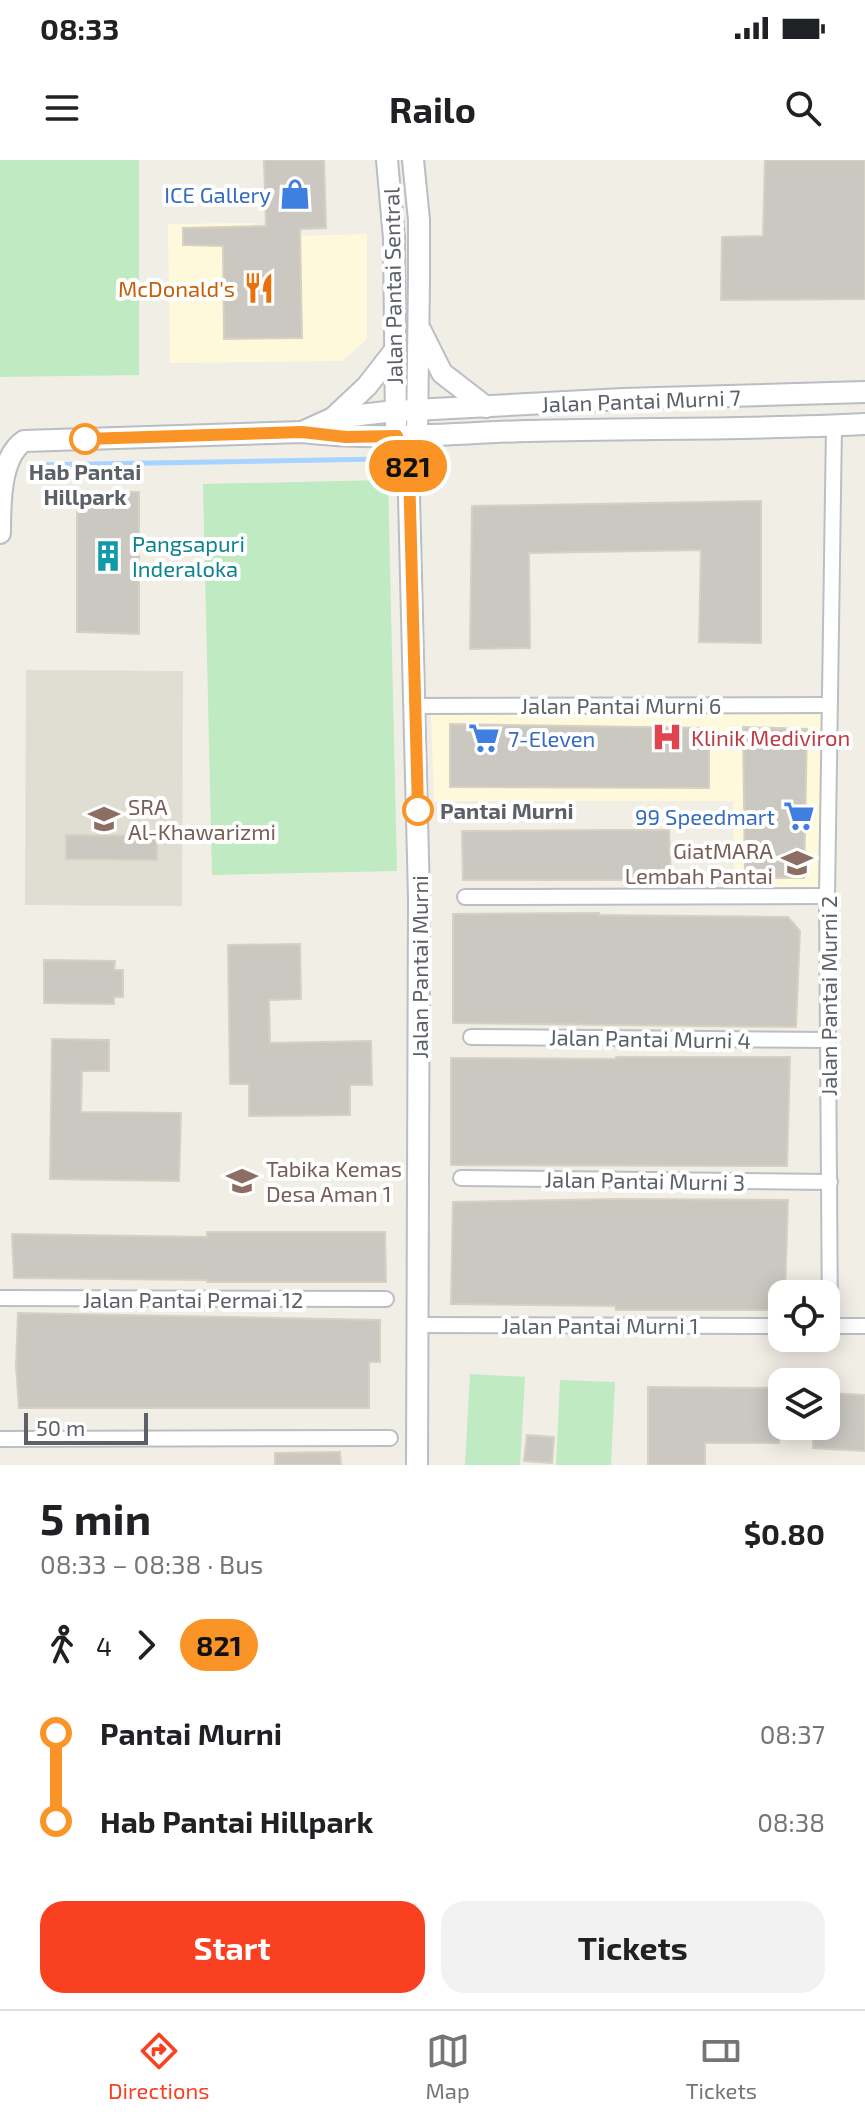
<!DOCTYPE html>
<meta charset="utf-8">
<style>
:root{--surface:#fff;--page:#f2f2f2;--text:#202124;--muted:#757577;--line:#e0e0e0;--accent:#f94122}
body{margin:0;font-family:"Exo 2",sans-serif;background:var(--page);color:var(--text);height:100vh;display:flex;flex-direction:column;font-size:30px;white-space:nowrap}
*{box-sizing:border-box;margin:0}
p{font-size:26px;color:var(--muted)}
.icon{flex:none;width:44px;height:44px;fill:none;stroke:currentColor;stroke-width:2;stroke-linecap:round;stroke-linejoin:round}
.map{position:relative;height:1305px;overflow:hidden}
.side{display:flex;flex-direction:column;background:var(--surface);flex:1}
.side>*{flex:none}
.badge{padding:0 16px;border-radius:26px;font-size:28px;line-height:52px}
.tools{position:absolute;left:768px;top:1120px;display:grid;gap:16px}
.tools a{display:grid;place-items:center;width:72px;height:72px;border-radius:16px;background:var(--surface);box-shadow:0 4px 20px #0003;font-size:40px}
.scale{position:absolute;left:24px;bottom:20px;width:124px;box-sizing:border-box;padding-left:8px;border:4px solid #5c6067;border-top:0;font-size:22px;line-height:28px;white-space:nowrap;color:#5c6067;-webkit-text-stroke:6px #fff;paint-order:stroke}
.map>.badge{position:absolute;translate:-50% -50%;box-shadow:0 0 0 4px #fff}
.legs{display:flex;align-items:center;gap:12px;height:88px;padding:0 40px;font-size:26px}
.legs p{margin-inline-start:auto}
.summary{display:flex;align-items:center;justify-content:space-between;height:136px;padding:0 40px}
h1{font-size:44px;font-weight:700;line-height:60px}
.action{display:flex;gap:16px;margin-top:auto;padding:16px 40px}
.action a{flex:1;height:92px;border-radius:24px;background:var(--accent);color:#fff;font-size:32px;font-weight:700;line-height:92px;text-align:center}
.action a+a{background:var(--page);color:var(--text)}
ul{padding:0 40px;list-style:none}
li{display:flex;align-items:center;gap:28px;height:88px;font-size:30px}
li i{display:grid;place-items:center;width:12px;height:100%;margin:0 10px;background:currentColor}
li i::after{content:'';width:20px;height:20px;margin:-10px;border:6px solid;border-radius:50%;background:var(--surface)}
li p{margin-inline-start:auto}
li:first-child i{background:linear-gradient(#0000 50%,currentColor 0)}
li:last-child i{background:linear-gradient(currentColor 50%,#0000 0)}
.status{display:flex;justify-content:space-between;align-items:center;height:56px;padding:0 40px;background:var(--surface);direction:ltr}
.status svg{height:22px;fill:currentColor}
header{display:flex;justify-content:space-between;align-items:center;height:104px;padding:0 40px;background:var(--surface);font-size:36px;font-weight:700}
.tabs{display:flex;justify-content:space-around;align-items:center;height:112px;border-top:2px solid var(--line);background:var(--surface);font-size:22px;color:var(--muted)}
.tabs a{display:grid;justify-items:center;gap:4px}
.tabs .active{color:var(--accent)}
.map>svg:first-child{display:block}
.commercial{fill:#fff9db}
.education{fill:#e0ded3}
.green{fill:#bfeac2}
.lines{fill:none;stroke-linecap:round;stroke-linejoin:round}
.stream{stroke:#a6d3ff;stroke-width:5}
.building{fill:#cbc8c2;stroke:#d6d1c2;stroke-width:2}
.street-casing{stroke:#bcbec5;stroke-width:18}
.secondary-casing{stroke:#babdc4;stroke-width:24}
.street{stroke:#fff;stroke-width:14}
.secondary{stroke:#fff;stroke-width:20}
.line-1-casing{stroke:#fff;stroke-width:18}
.line-1{stroke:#fa9426;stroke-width:12}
.stop-1-dot{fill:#fff;stroke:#fa9426;stroke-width:4}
.labels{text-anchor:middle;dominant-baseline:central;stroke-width:8;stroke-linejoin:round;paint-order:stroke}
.shop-label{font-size:22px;fill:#366cbe;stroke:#fff;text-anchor:end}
.street-label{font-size:22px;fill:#5c6067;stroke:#fff}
.food-label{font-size:22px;fill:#c56008;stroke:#fff;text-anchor:end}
.stop-label{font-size:22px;font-weight:bold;fill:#5c6067;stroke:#fff}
.culture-label{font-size:22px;fill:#0d838f;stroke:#fff;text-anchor:start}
.health-label{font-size:22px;fill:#be3a42;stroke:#fff;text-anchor:start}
.education-label{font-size:22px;fill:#785e54;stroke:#fff;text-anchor:start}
</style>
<div class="status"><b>08:33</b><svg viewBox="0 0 49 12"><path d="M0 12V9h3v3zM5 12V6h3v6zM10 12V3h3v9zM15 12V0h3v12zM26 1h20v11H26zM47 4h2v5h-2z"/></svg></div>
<header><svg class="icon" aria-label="menu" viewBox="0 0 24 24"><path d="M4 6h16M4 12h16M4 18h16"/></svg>Railo<svg class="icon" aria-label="search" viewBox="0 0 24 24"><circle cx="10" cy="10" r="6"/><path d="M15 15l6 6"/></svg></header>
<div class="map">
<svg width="865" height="1305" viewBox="0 0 865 1305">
<rect width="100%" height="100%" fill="#f0eee5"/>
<g class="commercial">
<polygon points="254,63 255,77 367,74 367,179 342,201 170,203 168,64"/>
<polygon points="822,552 820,730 734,730 733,641 434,641 431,553"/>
</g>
<polygon class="education" points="26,510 183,511 182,746 25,745"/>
<g class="green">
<polygon points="0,0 139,0 139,215 0,217"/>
<polygon points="388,320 397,711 212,715 203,324"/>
<polygon points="470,1214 525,1217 520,1305 465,1305"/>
<polygon points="560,1220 615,1222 611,1305 556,1305"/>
</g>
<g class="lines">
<polyline class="stream" points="33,305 380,299"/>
</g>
<g class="building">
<polygon points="264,0 324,0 326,68 300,69 302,178 224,179 223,86 183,85 183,68 266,66"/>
<polygon points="765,0 865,0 865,139 721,140 722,77 763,76"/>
<polygon points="77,332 139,332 139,474 77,472"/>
<polygon points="761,341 761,483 699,482 701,390 529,393 530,488 470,489 472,346"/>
<polygon points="450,564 709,568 709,628 450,627"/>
<polygon points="743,567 807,569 804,718 745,718"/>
<polygon points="605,670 669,670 671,720 463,720 462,671"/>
<polygon points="66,675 157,676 157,700 66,699"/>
<polygon points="599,753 599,755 788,757 800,771 796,867 453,863 453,754"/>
<polygon points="300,784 301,839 269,840 270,883 371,881 372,925 350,925 350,955 249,956 249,924 230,924 228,785"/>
<polygon points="44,800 115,801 114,810 123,810 123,837 114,837 114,844 44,843"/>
<polygon points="52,879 109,880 109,911 82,911 81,952 181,953 179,1021 50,1019"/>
<polygon points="616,897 790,897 787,1006 451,1005 451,898 616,899"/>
<polygon points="615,1039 788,1040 785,1134 782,1134 782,1150 616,1150 615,1146 451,1144 453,1042"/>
<polygon points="207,1072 385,1072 386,1122 207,1122 207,1120 14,1118 12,1074 207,1077"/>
<polygon points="18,1153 380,1160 380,1202 369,1202 369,1248 19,1248 16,1206"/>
<polygon points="648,1227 780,1228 779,1283 705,1283 705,1305 648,1305"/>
<polygon points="826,1233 865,1235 865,1291 813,1288 813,1266 826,1266"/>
<polygon points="527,1275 554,1277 552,1303 524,1301"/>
<polygon points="340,1292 341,1305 275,1305 275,1293"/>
</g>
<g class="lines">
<defs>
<g id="street">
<polyline points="414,546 829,545"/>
<polyline points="465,737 827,736"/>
<polyline points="471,877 828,880"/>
<polyline points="461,1018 830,1022"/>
<polyline points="0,1138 386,1139"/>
<polyline points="418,1165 782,1166"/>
<polyline points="826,1166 865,1166"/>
<polyline points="830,1166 827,736 834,266"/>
<polyline points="0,1279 390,1278"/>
</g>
<g id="secondary">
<polyline points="387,0 394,78 396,264"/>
<polyline points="413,0 419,60 419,118 417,275 409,309 409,336 419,738 417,1305"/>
<polyline points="421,171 442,213 486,247"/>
<polyline points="333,258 367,226 395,190"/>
<polyline points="302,272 333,258 395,251 623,239 865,232"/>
<path d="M0 373C0 343 0 297 24 281L302 272C377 281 452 273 528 271 640 268 753 270 865 264"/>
</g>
</defs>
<use href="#street" class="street-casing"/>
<use href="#secondary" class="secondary-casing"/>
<use href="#street" class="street"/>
<use href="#secondary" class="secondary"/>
</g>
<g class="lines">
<defs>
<polyline id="line-1" points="85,279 302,272 346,277 397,276 409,309 418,650"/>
</defs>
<use href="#line-1" class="line-1-casing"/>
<use href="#line-1" class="line-1"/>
</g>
<defs>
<symbol id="shop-bare" viewBox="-9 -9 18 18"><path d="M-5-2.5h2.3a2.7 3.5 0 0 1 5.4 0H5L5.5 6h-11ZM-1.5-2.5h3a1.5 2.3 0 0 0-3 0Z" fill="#3f7fe0" stroke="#fff" stroke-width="2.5" paint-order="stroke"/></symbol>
<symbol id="restaurant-bare" viewBox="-9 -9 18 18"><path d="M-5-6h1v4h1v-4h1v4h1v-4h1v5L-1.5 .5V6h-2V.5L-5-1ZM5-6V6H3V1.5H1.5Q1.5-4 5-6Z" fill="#e8710a" stroke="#fff" stroke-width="2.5" paint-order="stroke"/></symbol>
<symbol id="building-bare" viewBox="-9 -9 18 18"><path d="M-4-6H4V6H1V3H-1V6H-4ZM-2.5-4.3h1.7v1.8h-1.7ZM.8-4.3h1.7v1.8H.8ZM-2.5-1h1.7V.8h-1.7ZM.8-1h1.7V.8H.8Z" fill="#0f9aa8" stroke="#fff" stroke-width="2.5" paint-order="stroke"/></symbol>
<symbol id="hospital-bare" viewBox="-9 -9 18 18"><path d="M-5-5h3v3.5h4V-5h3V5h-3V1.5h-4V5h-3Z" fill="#e0444e" stroke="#fff" stroke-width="2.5" paint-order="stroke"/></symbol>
<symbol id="supermarket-bare" viewBox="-9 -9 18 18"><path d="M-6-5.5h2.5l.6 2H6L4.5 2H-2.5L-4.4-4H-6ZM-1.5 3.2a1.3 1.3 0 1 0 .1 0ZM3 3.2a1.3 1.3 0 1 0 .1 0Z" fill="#3f7fe0" stroke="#fff" stroke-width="2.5" paint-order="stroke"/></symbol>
<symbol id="school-bare" viewBox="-9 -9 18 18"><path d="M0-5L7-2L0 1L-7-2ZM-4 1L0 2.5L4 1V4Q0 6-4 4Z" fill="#8d6e63" stroke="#fff" stroke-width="2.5" paint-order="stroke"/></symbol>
<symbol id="university-bare" viewBox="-9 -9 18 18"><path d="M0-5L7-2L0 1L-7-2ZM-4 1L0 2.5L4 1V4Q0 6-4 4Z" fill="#8d6e63" stroke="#fff" stroke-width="2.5" paint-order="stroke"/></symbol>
</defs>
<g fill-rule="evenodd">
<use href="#shop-bare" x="273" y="12" width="44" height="44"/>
<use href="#restaurant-bare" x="237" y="106" width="44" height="44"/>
<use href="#building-bare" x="86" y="374" width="44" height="44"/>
<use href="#hospital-bare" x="645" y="555" width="44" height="44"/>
<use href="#supermarket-bare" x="462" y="556" width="44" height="44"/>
<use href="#supermarket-bare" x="777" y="634" width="44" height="44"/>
<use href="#school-bare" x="82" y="637" width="44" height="44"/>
<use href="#university-bare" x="775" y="681" width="44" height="44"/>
<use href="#school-bare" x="220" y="999" width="44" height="44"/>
</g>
<g class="stop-1-dot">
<circle cx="85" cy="279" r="14"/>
<circle cx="418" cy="650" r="14"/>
</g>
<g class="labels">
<g class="shop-label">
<text x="271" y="34">ICE Gallery</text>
<text x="508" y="578" text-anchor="start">7-Eleven</text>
<text x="775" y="656">99 Speedmart</text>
</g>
<g class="street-label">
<text transform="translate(392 126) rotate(-91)">Jalan Pantai Sentral</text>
<text transform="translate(641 240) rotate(-2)">Jalan Pantai Murni 7</text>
<text x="621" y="545">Jalan Pantai Murni 6</text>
<text transform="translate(419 807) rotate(-90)">Jalan Pantai Murni</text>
<text transform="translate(828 836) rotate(-90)">Jalan Pantai Murni 2</text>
<text transform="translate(650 878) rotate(1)">Jalan Pantai Murni 4</text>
<text transform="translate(645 1020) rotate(1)">Jalan Pantai Murni 3</text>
<text x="193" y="1139">Jalan Pantai Permai 12</text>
<text x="600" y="1165">Jalan Pantai Murni 1</text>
</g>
<g class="food-label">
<text x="235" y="128">McDonald's</text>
</g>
<g class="stop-label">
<text x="85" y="311">Hab Pantai<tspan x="85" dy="25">Hillpark</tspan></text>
<text x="440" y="650" text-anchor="start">Pantai Murni</text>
</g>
<g class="culture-label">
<text x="132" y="383">Pangsapuri<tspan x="132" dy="25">Inderaloka</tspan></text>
</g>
<g class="health-label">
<text x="691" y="577">Klinik Mediviron</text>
</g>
<g class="education-label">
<text x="128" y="646">SRA<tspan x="128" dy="25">Al-Khawarizmi</tspan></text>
<text x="773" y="690" text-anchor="end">GiatMARA<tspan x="773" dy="25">Lembah Pantai</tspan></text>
<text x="266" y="1008">Tabika Kemas<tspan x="266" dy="25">Desa Aman 1</tspan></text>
</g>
</g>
</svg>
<div class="tools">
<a><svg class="icon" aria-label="locate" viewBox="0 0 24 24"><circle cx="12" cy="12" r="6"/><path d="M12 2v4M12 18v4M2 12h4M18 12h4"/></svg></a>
<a><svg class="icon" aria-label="layers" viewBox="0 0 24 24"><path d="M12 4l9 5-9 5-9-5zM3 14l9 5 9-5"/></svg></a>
</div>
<div class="scale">50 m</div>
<b class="badge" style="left:408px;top:306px;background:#fa9426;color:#111">821</b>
</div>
<section class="side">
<div class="summary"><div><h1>5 min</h1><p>08:33 – 08:38 · Bus</p></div><b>$0.80</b></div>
<div class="legs"><svg class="icon" aria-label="walk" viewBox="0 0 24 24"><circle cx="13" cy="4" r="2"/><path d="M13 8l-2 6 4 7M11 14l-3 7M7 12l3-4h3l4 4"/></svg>4<svg class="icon" aria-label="forward" viewBox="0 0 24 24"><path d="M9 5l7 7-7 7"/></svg><b class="badge" style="background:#fa9426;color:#111">821</b></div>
<ul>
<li><i style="color:#fa9426"></i><b>Pantai Murni</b><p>08:37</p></li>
<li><i style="color:#fa9426"></i><b>Hab Pantai Hillpark</b><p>08:38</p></li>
</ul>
<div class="action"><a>Start</a><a>Tickets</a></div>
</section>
<nav class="tabs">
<a class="active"><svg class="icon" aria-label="directions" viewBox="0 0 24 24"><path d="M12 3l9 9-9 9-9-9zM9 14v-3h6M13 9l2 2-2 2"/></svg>Directions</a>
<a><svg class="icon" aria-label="map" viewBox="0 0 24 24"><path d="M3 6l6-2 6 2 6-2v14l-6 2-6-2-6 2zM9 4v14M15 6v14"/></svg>Map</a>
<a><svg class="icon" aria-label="tickets" viewBox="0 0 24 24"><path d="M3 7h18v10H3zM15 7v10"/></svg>Tickets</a>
</nav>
